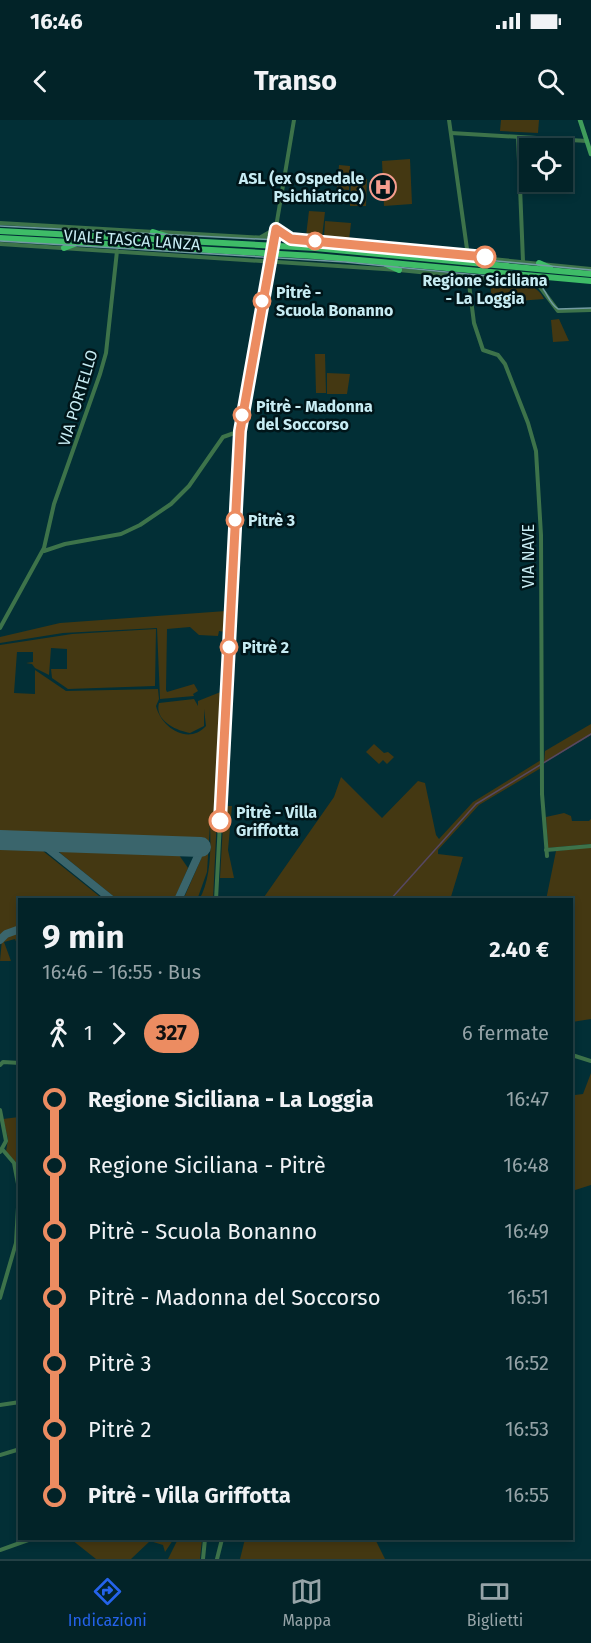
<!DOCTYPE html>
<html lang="it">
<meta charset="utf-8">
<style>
:root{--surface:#022328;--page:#102f34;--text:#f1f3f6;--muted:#96a4a8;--line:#234045;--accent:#2563eb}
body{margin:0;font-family:"Fira Sans",sans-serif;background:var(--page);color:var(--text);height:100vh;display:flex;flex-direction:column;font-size:22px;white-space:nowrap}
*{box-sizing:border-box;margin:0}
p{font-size:20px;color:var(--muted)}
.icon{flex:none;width:33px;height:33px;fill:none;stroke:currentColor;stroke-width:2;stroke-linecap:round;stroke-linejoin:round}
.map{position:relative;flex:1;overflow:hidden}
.panel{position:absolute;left:18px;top:778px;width:555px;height:642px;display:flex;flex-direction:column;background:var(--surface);border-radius:0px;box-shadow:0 3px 9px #0003,0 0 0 2px var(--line)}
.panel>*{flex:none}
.badge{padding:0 12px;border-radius:20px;font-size:21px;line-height:39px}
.controls{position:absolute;left:519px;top:18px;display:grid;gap:12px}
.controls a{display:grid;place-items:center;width:54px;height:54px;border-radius:0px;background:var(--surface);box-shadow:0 3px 9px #0003,0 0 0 2px var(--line);font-size:30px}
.map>.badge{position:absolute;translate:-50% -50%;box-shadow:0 0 0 3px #fff}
.legs{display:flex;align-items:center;gap:9px;height:66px;padding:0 24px;font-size:20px}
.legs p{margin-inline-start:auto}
.headline{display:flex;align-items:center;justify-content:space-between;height:102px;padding:0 24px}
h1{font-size:33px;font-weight:700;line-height:45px}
ul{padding:0 24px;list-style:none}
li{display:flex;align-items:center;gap:21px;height:66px;font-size:22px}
li i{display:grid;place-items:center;width:9px;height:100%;margin:0 8px;background:currentColor}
li i::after{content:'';width:15px;height:15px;margin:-8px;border:4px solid;border-radius:50%;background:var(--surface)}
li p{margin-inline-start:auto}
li:first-child i{background:linear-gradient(#0000 50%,currentColor 0)}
li:last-child i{background:linear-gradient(currentColor 50%,#0000 0)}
.status{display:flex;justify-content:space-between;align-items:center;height:42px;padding:0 30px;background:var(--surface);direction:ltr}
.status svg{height:16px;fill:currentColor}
header{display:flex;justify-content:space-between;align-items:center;height:78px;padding:0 24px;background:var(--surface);font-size:27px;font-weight:700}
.dock{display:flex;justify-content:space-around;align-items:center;height:84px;border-top:2px solid var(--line);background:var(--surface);font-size:16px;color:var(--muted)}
.dock a{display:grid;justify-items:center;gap:3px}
.dock .current{color:var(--accent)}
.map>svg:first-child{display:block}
.green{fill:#443812}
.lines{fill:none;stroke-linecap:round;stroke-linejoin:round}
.stream{stroke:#564862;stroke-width:1.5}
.taxiway{stroke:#3a656c;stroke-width:8}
.runway{stroke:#3a656c;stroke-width:20}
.tertiary{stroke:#3d734a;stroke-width:4}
.secondary{stroke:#409d5b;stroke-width:4.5}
.primary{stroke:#3ebc67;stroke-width:6}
.tram{stroke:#729ba2;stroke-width:1.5}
.tertiary-bridge{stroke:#3d734a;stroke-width:4}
.line-1-casing{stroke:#fff;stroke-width:14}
.line-1{stroke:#ec8c61;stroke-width:9}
.stop-1-dot{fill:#fff;stroke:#ec8c61;stroke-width:3}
.labels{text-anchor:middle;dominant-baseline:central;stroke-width:5;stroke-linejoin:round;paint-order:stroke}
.poi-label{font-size:16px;font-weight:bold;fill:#c7ecf3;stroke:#001519;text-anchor:end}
.street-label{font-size:16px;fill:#c7ecf3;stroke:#001519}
.stop-label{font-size:16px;font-weight:bold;fill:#c7ecf3;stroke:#001519;text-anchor:start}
</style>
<div class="status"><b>16:46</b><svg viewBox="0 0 49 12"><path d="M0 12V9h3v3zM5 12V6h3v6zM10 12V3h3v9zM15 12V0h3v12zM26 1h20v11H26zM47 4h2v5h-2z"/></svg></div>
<header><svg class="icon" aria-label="back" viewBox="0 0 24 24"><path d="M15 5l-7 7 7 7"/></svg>Transo<svg class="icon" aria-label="search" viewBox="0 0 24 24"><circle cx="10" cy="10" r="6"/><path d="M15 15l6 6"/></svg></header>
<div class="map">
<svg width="591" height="1439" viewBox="0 0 591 1439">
<rect width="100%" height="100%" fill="#022f36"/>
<g class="green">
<polygon points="501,0 539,0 538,13 500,11"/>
<polygon points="410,39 412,84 384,86 382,41"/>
<polygon points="339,45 350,46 349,70 337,69"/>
<polygon points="351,59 367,59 366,86 350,86"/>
<polygon points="309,91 325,92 322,117 306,116"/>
<polygon points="325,101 351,103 349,120 324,117"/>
<path d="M490 162C509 163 535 159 544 179L492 183Z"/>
<polygon points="559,199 569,221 553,222 551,200"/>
<polygon points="315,234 325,234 326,273 316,273"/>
<polygon points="327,253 350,254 347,274 327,274"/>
<polygon points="226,491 225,512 219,511 218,516 199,515 190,507 167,509 166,570 167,572 194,564 198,571 193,574 194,576 160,579 157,508 63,513 0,523 0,517 60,503"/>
<path d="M156 509 155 566 68 569 52 558 51 549H67V529L51 528 49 555 35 548 32 544 26 543 33 542V532H17L14 573 35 574V550L66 571 158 569 159 579 156 586C161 607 188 626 206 606L204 589V606L190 613C176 611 154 600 159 583L194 579 198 586V581L223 571 213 780H199C211 759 211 729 210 704L207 752 197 780H183L201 739 202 719 0 711V525L72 514Z"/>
<polygon points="591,604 591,615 544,643 545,631"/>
<polygon points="374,624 384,633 388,632 394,637 387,644 383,640 379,644 366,632"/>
<polygon points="541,640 541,648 479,685 438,730 438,734 463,737 450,780 262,780 334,677 341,657 382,698 418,661 425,663 436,715 439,719 473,682"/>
<polygon points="224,686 232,686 228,730 234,758 220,758"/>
<polygon points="564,693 571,696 572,701 589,701 591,699 591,724 548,728 546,697"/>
<polygon points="591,727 591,899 572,902 572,780 546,780 556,731"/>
<polygon points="0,728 43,731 104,780 20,780 19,806 0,815"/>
<polygon points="61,730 179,735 188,748 174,780 118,780 60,733"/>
<polygon points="19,812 19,823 17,824 15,819 4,822 11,841 0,841 2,819"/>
<polygon points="591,953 591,1065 572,1071 572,979 575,975 583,974"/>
<polygon points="19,997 19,1065 15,1041 6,1032 8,1019 3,999"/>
<polygon points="178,1419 202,1419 200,1439 168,1439"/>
<polygon points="245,1419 375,1419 385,1439 240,1439"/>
<polygon points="72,1420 73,1419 173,1420 165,1432 163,1425 150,1421 131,1439 96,1439"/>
</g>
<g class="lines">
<polyline class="stream" points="390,780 476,684 591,614"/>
<g class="taxiway">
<polyline points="40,722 112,780"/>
<polyline points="178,780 198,736 198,727"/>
<polyline points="0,820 6,814 20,809"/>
</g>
<polyline class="runway" points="0,720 201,727"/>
<g class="tertiary">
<polyline points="449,0 468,136"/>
<polyline points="451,13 587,21"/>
<polyline points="518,17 523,141"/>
<polyline points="0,103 154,112"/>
<polyline points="276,109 290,119"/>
<polyline points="161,112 302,120 591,149"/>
<polyline points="261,117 275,109"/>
<polyline points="274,119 294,0"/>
<polyline points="0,124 399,150 530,163 540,167 558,191 591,190"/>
<polyline points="468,156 474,203 483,230 498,235 505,244 528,303 536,331 541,415 542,674 547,736"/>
<polyline points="44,431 65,424 121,414 140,405 171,384 189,366 223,317 240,311"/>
<polyline points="0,508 44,428 54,384 100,254 106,233 117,131"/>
<polyline points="546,730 591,726"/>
<polyline points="216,780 240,311 271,135"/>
<polyline points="572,935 591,941"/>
<polyline points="0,945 3,942 20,943"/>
<polyline points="0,990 6,1021 0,1032"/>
<polyline points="0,1178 16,1123 19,1069 14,1043 2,1029"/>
<polyline points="0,1285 20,1282"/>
<polyline points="0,1335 20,1329"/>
<polyline points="0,1430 31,1419"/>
<polyline points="203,1439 205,1419"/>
<polyline points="217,1439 222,1419"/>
</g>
<polyline class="secondary" points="580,0 591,34"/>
<g class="primary">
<polyline points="0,111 315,128 591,154"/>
<polyline points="153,112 166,116"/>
<polyline points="0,118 315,136 591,161"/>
<polyline points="64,128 77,123"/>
<polyline points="539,143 550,148"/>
<polyline points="386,144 399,150"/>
<polyline points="491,158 505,155"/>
</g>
<g class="tram">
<polyline points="0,106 277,120 591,150"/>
<path d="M0 121 345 142 529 160C547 163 545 180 558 189L591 188"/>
</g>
<g class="tertiary-bridge">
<polyline points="268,135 271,122"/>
<polyline points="271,135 273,122"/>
</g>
</g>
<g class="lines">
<defs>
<polyline id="line-1" points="220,701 240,311 276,109 291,119 485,137"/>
</defs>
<use href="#line-1" class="line-1-casing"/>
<use href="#line-1" class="line-1"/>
</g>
<defs>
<symbol id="hospital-ring" viewBox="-11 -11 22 22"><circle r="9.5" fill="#001519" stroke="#f59d8e" stroke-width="1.5"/><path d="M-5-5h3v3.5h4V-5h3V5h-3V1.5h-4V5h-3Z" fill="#f59d8e"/></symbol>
</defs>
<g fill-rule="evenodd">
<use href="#hospital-ring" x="368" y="52" width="30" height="30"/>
</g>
<g class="stop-1-dot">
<circle cx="315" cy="121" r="8"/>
<circle cx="485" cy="137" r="10"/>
<circle cx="262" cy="181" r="8"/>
<circle cx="242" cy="295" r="8"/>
<circle cx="235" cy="400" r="8"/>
<circle cx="229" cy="527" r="8"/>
<circle cx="220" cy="701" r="10"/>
</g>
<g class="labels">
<g class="poi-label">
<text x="364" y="58">ASL (ex Ospedale<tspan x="364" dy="18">Psichiatrico)</tspan></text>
</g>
<g class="street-label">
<text transform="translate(132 120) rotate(4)">VIALE TASCA LANZA</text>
<text transform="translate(78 278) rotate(-73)">VIA PORTELLO</text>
<text transform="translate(528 436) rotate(-90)">VIA NAVE</text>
</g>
<g class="stop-label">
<text x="485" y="160" text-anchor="middle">Regione Siciliana<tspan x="485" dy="18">- La Loggia</tspan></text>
<text x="276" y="172">Pitrè -<tspan x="276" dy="18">Scuola Bonanno</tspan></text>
<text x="256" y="286">Pitrè - Madonna<tspan x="256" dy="18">del Soccorso</tspan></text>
<text x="248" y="400">Pitrè 3</text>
<text x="242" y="527">Pitrè 2</text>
<text x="236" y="692">Pitrè - Villa<tspan x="236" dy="18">Griffotta</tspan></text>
</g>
</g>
</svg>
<div class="controls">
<a><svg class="icon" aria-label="locate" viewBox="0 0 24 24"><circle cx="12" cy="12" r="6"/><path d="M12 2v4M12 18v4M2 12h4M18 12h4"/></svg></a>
</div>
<section class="panel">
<div class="headline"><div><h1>9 min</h1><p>16:46 – 16:55 · Bus</p></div><b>2.40 €</b></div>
<div class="legs"><svg class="icon" aria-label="walk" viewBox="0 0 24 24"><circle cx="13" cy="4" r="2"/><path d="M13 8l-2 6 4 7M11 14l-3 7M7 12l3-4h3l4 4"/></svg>1<svg class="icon" aria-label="forward" viewBox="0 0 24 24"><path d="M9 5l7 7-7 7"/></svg><b class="badge" style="background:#ec8c61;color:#111">327</b><p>6 fermate</p></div>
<ul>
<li><i style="color:#ec8c61"></i><b>Regione Siciliana - La Loggia</b><p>16:47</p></li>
<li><i style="color:#ec8c61"></i><span>Regione Siciliana - Pitrè</span><p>16:48</p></li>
<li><i style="color:#ec8c61"></i><span>Pitrè - Scuola Bonanno</span><p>16:49</p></li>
<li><i style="color:#ec8c61"></i><span>Pitrè - Madonna del Soccorso</span><p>16:51</p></li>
<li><i style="color:#ec8c61"></i><span>Pitrè 3</span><p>16:52</p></li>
<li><i style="color:#ec8c61"></i><span>Pitrè 2</span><p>16:53</p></li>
<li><i style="color:#ec8c61"></i><b>Pitrè - Villa Griffotta</b><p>16:55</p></li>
</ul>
</section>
</div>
<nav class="dock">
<a class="current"><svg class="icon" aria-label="directions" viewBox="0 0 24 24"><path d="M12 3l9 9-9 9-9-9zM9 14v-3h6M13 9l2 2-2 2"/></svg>Indicazioni</a>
<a><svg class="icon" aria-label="map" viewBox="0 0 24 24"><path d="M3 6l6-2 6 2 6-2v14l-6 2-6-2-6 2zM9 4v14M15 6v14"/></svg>Mappa</a>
<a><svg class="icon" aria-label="tickets" viewBox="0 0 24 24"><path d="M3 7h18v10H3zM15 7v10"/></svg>Biglietti</a>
</nav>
